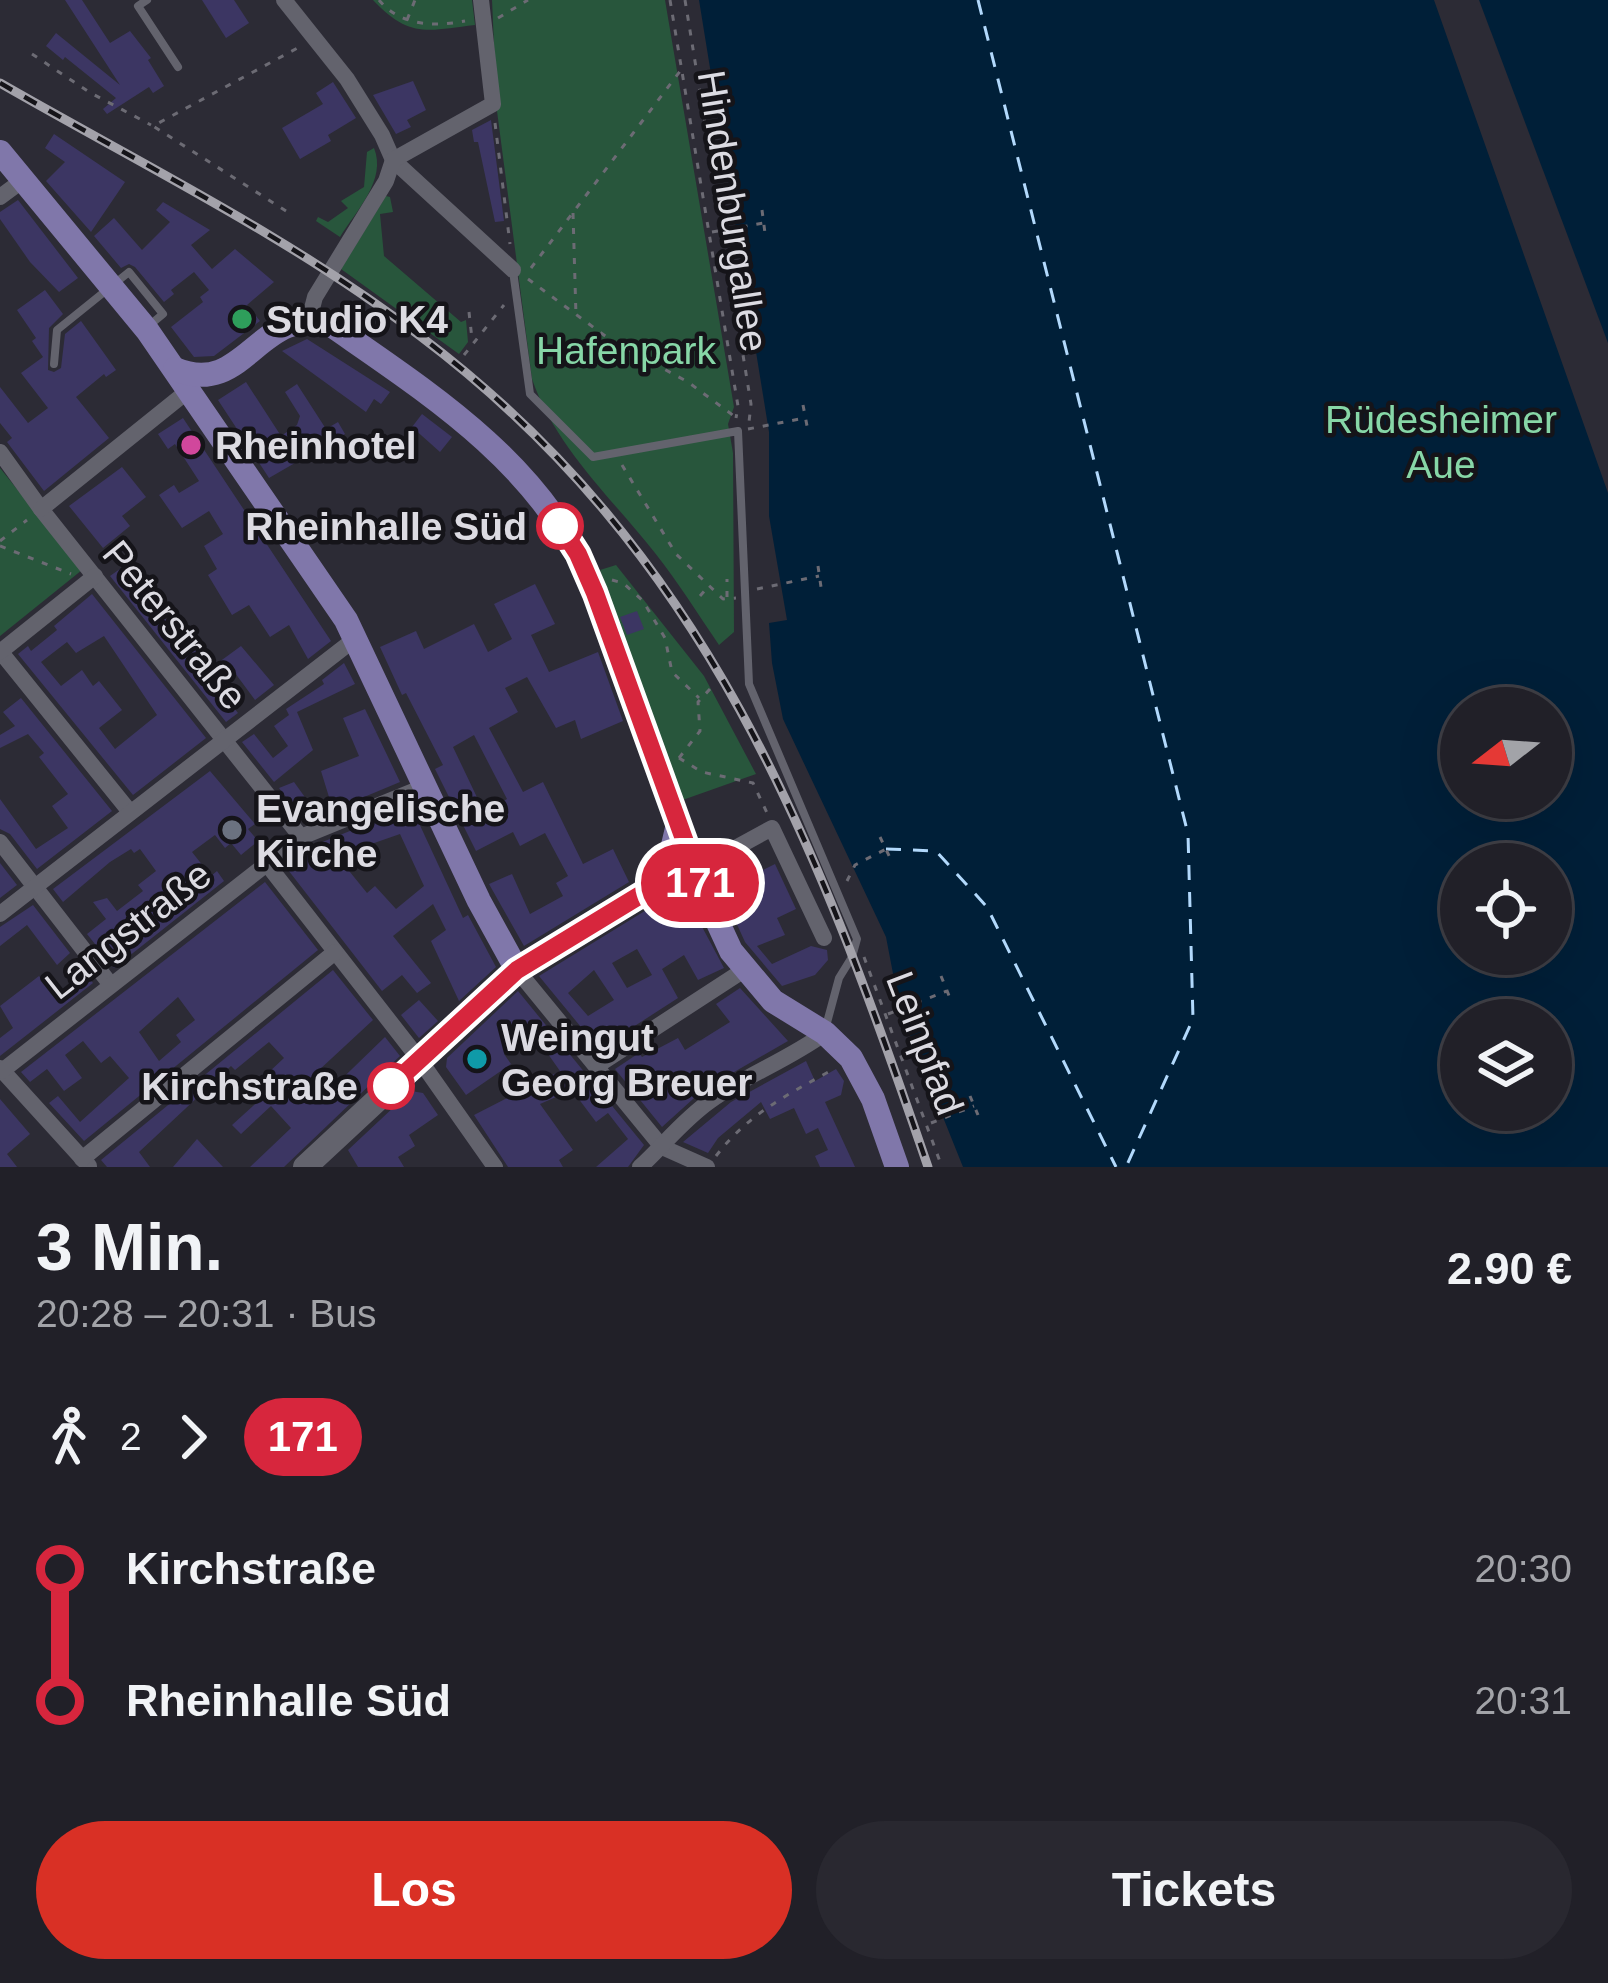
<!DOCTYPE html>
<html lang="de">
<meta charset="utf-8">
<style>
:root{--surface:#212028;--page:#292830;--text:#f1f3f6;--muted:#a2a3a8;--line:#3e3e45;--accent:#d93025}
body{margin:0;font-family:Arial,sans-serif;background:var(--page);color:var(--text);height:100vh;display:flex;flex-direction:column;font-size:45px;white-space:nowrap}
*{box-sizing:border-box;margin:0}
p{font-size:39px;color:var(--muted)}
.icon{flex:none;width:66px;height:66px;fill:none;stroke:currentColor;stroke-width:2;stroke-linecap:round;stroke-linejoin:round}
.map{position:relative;height:1167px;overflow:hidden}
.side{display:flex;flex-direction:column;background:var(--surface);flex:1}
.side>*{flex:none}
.badge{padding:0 24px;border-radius:39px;font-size:42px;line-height:78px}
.needle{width:78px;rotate:253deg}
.fabs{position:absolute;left:1440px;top:687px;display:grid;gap:24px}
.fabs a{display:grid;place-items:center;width:132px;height:132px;border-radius:50%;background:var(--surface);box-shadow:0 12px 48px #0002,0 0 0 3px var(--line);font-size:60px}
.map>.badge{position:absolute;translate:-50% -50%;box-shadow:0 0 0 6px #fff}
.legs{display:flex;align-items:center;gap:18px;height:132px;padding:0 36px;font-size:39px}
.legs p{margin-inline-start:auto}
.headline{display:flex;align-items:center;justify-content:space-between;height:204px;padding:0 36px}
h1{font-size:66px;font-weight:700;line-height:90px}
.cta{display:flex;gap:24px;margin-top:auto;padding:24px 36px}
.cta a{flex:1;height:138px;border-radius:72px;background:var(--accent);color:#fff;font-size:48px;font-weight:700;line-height:138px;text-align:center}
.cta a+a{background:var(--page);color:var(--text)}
ul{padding:0 36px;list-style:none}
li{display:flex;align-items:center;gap:42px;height:132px;font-size:45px}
li i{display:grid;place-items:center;width:18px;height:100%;margin:0 15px;background:currentColor}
li i::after{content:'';width:30px;height:30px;margin:-15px;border:9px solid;border-radius:50%;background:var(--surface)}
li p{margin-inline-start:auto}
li:first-child i{background:linear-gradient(#0000 50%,currentColor 0)}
li:last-child i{background:linear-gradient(currentColor 50%,#0000 0)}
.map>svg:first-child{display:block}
.green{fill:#28563c}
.water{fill:#001f38;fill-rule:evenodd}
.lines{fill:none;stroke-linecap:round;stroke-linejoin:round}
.ferry{stroke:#b2d9fc;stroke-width:3;stroke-dasharray:15 12;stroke-linecap:butt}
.building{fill:#3c3663;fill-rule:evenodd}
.path{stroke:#6c6b74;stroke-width:3;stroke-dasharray:6 9;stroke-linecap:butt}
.lane{stroke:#63636d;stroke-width:8}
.street{stroke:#63636d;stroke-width:16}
.secondary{stroke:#63636d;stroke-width:24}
.primary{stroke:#8077aa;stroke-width:24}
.rail-casing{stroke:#a3a2aa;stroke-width:9}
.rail{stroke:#151419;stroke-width:4.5;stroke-dasharray:14;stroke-linecap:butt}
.line-1-casing{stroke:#fff;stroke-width:27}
.line-1{stroke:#d7263d;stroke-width:18}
.leisure-dot{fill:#2e9e5b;stroke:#151419;stroke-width:4.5}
.hotel-dot{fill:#d1479c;stroke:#151419;stroke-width:4.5}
.stop-1-dot{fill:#fff;stroke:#d7263d;stroke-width:6}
.worship-dot{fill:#6b7280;stroke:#151419;stroke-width:4.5}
.culture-dot{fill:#0f9aa8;stroke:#151419;stroke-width:4.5}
.labels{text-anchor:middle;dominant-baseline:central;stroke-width:9;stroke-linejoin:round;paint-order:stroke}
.street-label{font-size:39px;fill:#dcdbe2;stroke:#151419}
.poi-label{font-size:39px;font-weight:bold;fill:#dcdbe2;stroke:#151419;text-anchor:start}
.park-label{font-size:39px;fill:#87d7a7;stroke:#151419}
.stop-label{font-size:39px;font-weight:bold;fill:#dcdbe2;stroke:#151419;text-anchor:end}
</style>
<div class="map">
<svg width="1608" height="1167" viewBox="0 0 1608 1167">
<rect width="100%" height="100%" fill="#2c2b35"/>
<g class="green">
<path d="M373 0H472L475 25C426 31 409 38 373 0Z"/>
<path d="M492 0H665L734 407 728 424 733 453 734 632 719 645C698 614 678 582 655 553 610 496 556 448 532 379L497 111Z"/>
<path d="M374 148C387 180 356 211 340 237L316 221 318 217 328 222 348 208 341 201 364 187 367 152Z"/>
<polygon points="386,196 390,197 393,212 380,214 384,256 461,322 466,320 468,342 459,354 341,269"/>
<polygon points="0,468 82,570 0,636"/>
<polygon points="616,565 704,676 756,774 677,802 600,570"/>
</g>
<g class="water">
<path d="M699 0H1434L1608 493V1167H963L900 1010 886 937 783 719 772 663 769 623 787 620 769 516V432ZM1461 708H1551V798H1461ZM1461 864H1551V954H1461ZM1461 1020H1551V1110H1461Z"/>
<polygon points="1479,0 1608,0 1608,343"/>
</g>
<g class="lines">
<g class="ferry">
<polyline points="978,0 1188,834 1193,1019 1126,1167"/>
<polyline points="886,849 936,851 987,907 1116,1167"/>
</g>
</g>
<g class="building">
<polygon points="65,0 82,0 110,43 130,31 151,58 148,60 164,86 153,93 149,87 107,114 103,109 116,98 65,57 63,60 46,46 56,33 120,85"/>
<polygon points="202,0 234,0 249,23 226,38"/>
<polygon points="413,81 426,110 407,120 411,127 396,134 373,95"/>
<polygon points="333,82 356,118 328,135 331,141 300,159 282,128 323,104 316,93"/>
<polygon points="491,120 504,221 495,222 478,142 474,142 472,130"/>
<polygon points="54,134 125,182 91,232 46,181 65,162 45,148"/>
<polygon points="18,200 78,278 59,292 30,262 0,219 0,212"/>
<polygon points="163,202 210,230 191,245 212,269 235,249 274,282 247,305 260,321 214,356 194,357 171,327 203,302 200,297 209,290 194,272 171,290 174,294 164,302 135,267 129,264 121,268 94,236 114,218 142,250 170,222 156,210"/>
<polygon points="45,290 63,314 49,328 48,370 54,372 61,368 65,334 81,321 116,370 106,377 104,374 76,397 109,438 44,491 7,442 12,438 0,423 0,387 28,423 48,408 21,373 43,357 32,341 36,338 17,310"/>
<polygon points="307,339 390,392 381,404 374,399 366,412 282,351"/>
<polygon points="246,382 281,436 297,425 300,416 285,392 297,384 326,429 338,422 345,434 269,478 218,400"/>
<polygon points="422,414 452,437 440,452 412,427"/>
<polygon points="183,418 331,641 308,659 289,625 270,637 249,605 232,615 208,575 217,569 204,546 223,534 209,511 182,528 159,495 174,485 179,493 199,481 175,444 168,449 158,434"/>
<polygon points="122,467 146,497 122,516 130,526 103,548 69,506"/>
<polygon points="124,566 185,644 193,638 215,665 241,646 274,685 255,700 235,673 217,687 238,713 226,722 110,576"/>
<path d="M535 584 555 624 531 635 549 672 598 652 623 721 581 739 575 720 556 728 527 677 505 688 518 712 489 728 523 792 543 782 583 864 613 849 629 882 524 946 489 884 512 874 530 914 563 896 556 883 568 876 545 833 520 846 513 832 476 851 435 769 443 765 406 693 402 695 380 647 416 631 424 649 474 624 488 652 512 639 494 604ZM474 735 507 799 484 812 453 747Z"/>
<path d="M92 594 206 738 133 795 18 654 28 646 31 651 57 630 54 626ZM104 636 157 715 115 749 99 728 122 710 99 681 93 686 82 670 61 686 41 662 67 642 76 653Z"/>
<polygon points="637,611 644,629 627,635 620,617"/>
<polygon points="344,663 355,684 297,712 313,750 274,782 242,742 254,734 273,758 288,746 274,726 289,715 286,709 324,684 322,680"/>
<polygon points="21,698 112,811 37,869 10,834 0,829 0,799 36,849 68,828 52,806 68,794 39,757 44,753 28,734 0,748 0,735 15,726 3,712"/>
<polygon points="365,709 400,782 333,810 321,771 359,756 343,718"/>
<polygon points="210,771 255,824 248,829 258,841 241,855 231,843 225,848 215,835 192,852 211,876 217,871 224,881 114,968 87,934 106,919 93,902 107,898 117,911 143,891 138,885 156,871 140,849 134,853 131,849 110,862 63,902 53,889"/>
<polygon points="294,782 317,814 305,822 279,788"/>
<path d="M411 806 463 918 468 915 496 967 459 1001 431 941 446 930 433 904 393 936 431 983 417 993 402 975 382 991 285 866 307 848 335 837 345 851 340 835ZM400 834 424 886 396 909 375 886 367 893 337 856Z"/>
<polygon points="740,860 749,877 775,864 796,909 777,918 785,935 757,946 772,964 811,946 827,950 828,960 815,975 782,986 745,942 714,874"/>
<polygon points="0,863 17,885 0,898"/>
<path d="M265 882 318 950 84 1141 49 1103 58 1096 80 1122 129 1078 110 1056 101 1063 83 1041 65 1055 82 1078 64 1091 47 1069 30 1082 21 1072ZM178 997 195 1020 176 1035 181 1042 159 1061 139 1032Z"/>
<path d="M679 890 684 893 724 968 698 980 684 955 662 969 678 998 599 1049 539 976ZM637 949 652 975 627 988 612 963ZM594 970 614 1000 588 1016 568 993Z"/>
<polygon points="33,905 70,953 57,965 27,925 0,946 0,927"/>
<polygon points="333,970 373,1020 304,1084 320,1100 385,1037 400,1056 284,1167 250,1167 291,1128 271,1106 241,1134 232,1125 263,1097 253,1087 284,1058 269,1042 235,1070 231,1066 139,1152 150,1167 107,1167 101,1160"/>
<polygon points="85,973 93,983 0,1056 0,1038 13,1028 0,1006 39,976 56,996"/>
<polygon points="740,988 788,1041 703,1090 662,1127 615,1069 639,1053 642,1057 678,1038 685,1050 730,1022 716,1004"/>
<polygon points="518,991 644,1145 628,1167 596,1167 628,1139 608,1113 596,1122 572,1090 540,1104 573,1150 559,1160 563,1167 508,1167 474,1115 560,1071 531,1030 504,1054 511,1064 466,1095 446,1067 447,1058"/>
<polygon points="419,1000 438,1021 419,1038 401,1015"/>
<polygon points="806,1061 815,1081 836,1069 844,1081 841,1095 825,1102 855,1167 820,1167 815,1156 828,1150 818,1128 806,1134 794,1108 770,1119 761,1102 718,1138 708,1153 683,1142 731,1102"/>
<polygon points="411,1091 423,1093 438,1115 409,1135 415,1146 398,1157 404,1167 358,1167 348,1150"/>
<polygon points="0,1099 30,1134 7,1154 17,1167 0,1167"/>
<polygon points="197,1139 223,1167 173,1167"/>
</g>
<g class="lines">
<g class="path">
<path d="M379 0C400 26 435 27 465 21"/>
<polyline points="670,0 738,406 736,418"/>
<polyline points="685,0 751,404 749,422"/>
<polyline points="498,18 528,0"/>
<polyline points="407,20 415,0"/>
<polyline points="32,54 89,92 151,125"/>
<polyline points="495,123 510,244"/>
<polyline points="762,210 765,233"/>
<polyline points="286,211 153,126 303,45"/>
<polyline points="573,213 576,316"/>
<polyline points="712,232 764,223"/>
<polyline points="531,268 681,70"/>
<polyline points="528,279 612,341 688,382 734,416"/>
<polyline points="469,312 472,339"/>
<polyline points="464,355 504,305"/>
<polyline points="803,405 808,431"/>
<polyline points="748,429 805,418"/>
<polyline points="622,465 676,554 723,599 736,598"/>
<polyline points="0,541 27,520"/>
<polyline points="0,546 71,574"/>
<polyline points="818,566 821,587"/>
<polyline points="612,580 623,583 643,601 665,638 672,672 699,698"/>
<polyline points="757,589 819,576"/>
<polyline points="700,596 707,588"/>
<polyline points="727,597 727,579"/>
<polyline points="679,758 702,772 753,783 768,815"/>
<polyline points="679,758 700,731 698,702 710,689"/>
<polyline points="880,837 893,864"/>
<polyline points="847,881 855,865 886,849"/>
<polyline points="864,957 942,1167"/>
<polyline points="941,976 952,1003"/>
<polyline points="888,1014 947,991"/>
<polyline points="970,1096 978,1115"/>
<polyline points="931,1123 974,1106"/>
<path d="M716 1156C748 1114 787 1095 832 1070"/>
</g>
<g class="lane">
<polyline points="147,0 138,6 178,67"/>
<polyline points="513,271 530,394 593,457 738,431 749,684 857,939 852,957 839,978 825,1030"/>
<polyline points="54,364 57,330 129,272 163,314 151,324"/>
</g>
<g class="street">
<polyline points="284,0 347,79 382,135 393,160 513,270"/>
<polyline points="0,197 23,180"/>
<polyline points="309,320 315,297 386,181 393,160 493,104 481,0"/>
<polyline points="0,452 41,509 301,837"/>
<polyline points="41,509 189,390"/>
<polyline points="0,651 130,812"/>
<polyline points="0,652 95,576"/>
<polyline points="0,842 111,985"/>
<polyline points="267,864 419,1059 495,1167"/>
<polyline points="695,870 772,828 824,938"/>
<polyline points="0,914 356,638"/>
<polyline points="517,970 662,1147 707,1167"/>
<polyline points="598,1065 744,970"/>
<polyline points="0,1068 89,1166"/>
<polyline points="2,1071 301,837 426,786"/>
<polyline points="82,1159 335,952"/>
<path d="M640 1167C664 1145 683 1120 710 1101 746 1075 788 1060 825 1033"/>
</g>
<polyline class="secondary" points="305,1167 517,970"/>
<g class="primary">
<polyline points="0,152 147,330 346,620 479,901 517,970 665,880 678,824"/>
<path d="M175 369C246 399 258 303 331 325 430 394 533 459 587 573L701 886 731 951 773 1001 825 1033 851 1058 873 1099 897 1167"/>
</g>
<defs>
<path id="rail" d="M0 83C141 164 290 237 420 336 707 552 816 839 928 1167"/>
</defs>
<use href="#rail" class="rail-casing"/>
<use href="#rail" class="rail"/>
</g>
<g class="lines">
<defs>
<polyline id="line-1" points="391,1086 517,970 665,880 682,878 701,886 595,593 578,554 560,526"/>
</defs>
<use href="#line-1" class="line-1-casing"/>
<use href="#line-1" class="line-1"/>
</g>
<circle class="leisure-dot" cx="242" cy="319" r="12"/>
<circle class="hotel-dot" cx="191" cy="445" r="12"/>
<g class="stop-1-dot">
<circle cx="560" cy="526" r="21"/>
<circle cx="391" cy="1086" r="21"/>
</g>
<circle class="worship-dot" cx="232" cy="830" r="12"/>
<circle class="culture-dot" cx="477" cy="1059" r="12"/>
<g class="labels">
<g class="street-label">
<text transform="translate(733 211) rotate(81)">Hindenburgallee</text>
<text transform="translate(175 625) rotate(51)">Peterstraße</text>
<text transform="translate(128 930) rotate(-38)">Langstraße</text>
<text transform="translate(925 1043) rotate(69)">Leinpfad</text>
</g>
<g class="poi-label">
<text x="266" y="319">Studio K4</text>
<text x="215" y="445">Rheinhotel</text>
<text x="256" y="808">Evangelische<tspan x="256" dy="45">Kirche</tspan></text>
<text x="501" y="1037">Weingut<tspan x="501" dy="45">Georg Breuer</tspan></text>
</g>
<g class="park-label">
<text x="626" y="350">Hafenpark</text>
<text x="1441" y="419">Rüdesheimer<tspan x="1441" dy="45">Aue</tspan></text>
</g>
<g class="stop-label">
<text x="527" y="526">Rheinhalle Süd</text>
<text x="358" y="1086">Kirchstraße</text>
</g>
</g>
</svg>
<div class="fabs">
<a><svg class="needle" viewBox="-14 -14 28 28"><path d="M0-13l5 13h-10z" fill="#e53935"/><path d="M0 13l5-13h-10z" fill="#a2a3a8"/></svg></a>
<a><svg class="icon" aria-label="locate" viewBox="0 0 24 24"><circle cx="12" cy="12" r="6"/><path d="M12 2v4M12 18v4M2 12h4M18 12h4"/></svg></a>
<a><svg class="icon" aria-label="layers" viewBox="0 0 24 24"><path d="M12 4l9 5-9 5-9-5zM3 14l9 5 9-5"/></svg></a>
</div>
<b class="badge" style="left:700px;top:883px;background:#d7263d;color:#fff">171</b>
</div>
<section class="side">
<div class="headline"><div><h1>3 Min.</h1><p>20:28 – 20:31 · Bus</p></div><b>2.90 €</b></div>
<div class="legs"><svg class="icon" aria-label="walk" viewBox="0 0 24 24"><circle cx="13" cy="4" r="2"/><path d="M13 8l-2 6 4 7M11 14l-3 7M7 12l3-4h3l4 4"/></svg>2<svg class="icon" aria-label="forward" viewBox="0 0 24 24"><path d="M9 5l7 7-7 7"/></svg><b class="badge" style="background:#d7263d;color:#fff">171</b></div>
<ul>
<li><i style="color:#d7263d"></i><b>Kirchstraße</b><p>20:30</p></li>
<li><i style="color:#d7263d"></i><b>Rheinhalle Süd</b><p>20:31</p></li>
</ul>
<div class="cta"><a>Los</a><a>Tickets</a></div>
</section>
